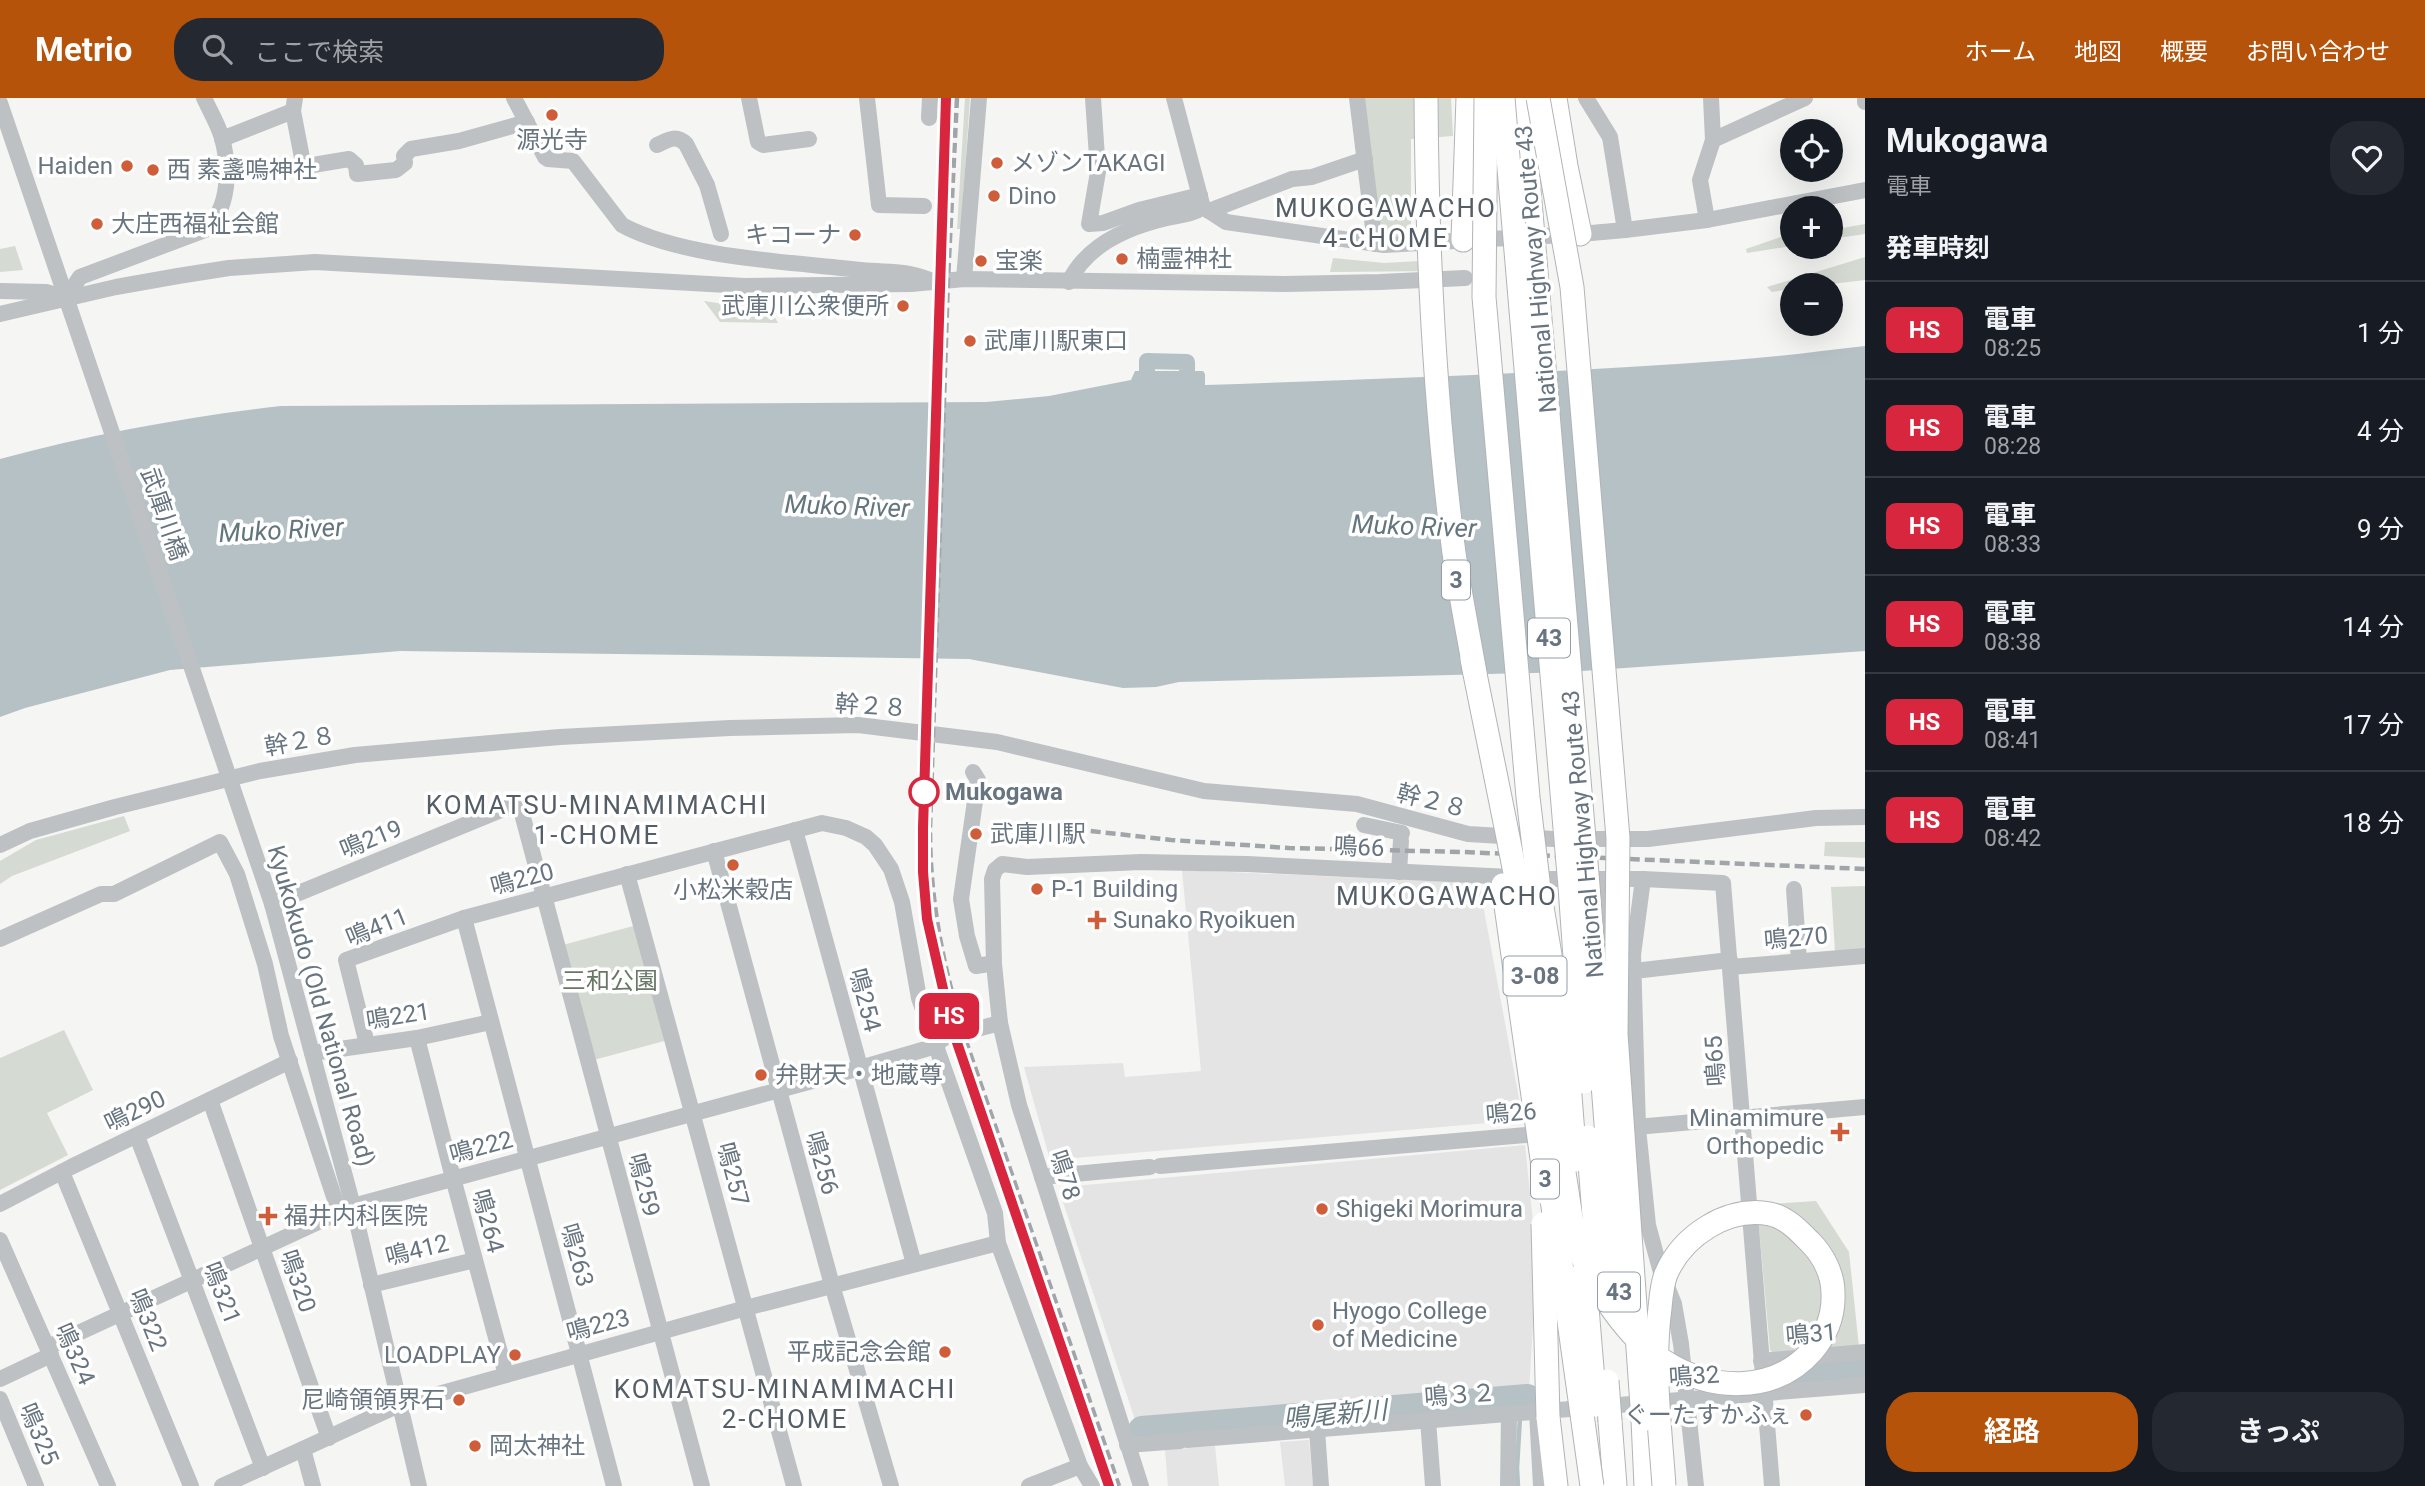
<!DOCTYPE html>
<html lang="ja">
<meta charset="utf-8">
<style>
:root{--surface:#171b24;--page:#242831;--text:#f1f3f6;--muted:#9ea1a6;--line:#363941;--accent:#b45309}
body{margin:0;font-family:Roboto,"Noto Sans JP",sans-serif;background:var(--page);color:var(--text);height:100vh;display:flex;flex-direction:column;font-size:26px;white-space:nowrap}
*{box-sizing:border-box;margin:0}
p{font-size:23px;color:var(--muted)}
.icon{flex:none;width:38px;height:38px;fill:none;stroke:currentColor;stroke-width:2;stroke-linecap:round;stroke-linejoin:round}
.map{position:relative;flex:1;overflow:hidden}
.sheet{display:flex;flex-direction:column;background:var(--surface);width:560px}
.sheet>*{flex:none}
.badge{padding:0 14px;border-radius:10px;font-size:24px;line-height:46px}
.fabs{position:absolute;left:1780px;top:21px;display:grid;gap:14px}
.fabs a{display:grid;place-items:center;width:63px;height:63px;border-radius:50%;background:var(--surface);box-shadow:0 7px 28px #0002;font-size:35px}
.map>.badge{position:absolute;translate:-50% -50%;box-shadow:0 0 0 4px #fff}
h2{padding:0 21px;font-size:26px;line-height:63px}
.round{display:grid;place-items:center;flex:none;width:74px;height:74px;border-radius:28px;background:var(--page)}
.summary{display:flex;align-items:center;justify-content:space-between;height:119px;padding:0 21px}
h1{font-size:33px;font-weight:700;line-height:52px}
.primary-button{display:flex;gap:14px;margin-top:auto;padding:14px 21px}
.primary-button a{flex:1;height:80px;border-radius:28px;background:var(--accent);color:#fff;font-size:28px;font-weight:700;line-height:80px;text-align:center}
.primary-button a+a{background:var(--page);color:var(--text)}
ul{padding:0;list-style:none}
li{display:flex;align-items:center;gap:21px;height:98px;padding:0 21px;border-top:2px solid var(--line)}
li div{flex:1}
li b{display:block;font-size:26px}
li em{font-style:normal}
li .badge{min-width:77px;font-weight:700;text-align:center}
header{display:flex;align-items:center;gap:42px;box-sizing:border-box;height:98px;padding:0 35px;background:var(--accent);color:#fff}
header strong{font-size:33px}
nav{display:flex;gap:38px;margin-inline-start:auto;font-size:24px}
.search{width:490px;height:63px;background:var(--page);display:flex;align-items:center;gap:18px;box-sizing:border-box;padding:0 24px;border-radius:28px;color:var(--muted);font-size:26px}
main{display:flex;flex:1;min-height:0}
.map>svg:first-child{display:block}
.built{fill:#e3e4e3}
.green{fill:#d5dad2}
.water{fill:#b6c1c5}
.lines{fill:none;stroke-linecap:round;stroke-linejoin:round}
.stream{stroke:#b6c1c5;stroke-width:4.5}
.canal{stroke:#b6c1c5;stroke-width:16}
.river{stroke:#b6c1c5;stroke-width:28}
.minor-tunnel{stroke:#d2d5d6;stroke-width:16;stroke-dasharray:16 8;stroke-linecap:butt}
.highway-casing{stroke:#b1b4b7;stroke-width:25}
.minor{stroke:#bdc1c4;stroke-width:16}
.highway{stroke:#fff;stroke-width:23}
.rail{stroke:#9fa5a9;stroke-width:4.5;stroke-dasharray:10 5;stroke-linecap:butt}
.highway-bridge-casing{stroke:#b1b4b7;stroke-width:25;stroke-linecap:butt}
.highway-bridge{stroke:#fff;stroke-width:23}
.line-casing{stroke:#fff;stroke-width:16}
.line{stroke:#d7263d;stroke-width:10}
.poi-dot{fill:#cf5d39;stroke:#fff;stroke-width:2.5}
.stop-dot{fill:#fff;stroke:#d7263d;stroke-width:3.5}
.labels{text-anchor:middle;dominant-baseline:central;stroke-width:7;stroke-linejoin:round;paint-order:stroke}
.shield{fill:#fff;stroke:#959ea6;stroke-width:2}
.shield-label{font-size:23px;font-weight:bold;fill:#687580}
.poi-label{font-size:24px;fill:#687580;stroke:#fff;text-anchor:start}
.street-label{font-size:24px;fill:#687580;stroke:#fff}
.stop-label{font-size:24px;font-weight:bold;fill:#687580;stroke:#fff;text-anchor:start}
.park-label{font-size:24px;fill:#697866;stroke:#fff}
.neighbourhood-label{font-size:26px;letter-spacing:2px;fill:#555e66;stroke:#fff}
.water-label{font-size:26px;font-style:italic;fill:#63767d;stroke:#fff}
</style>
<header>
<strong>Metrio</strong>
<div class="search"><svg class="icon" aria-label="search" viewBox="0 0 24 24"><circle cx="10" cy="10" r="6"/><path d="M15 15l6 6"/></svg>ここで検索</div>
<nav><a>ホーム</a><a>地図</a><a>概要</a><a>お問い合わせ</a></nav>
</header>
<main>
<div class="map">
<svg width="1865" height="1388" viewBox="0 0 1865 1388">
<rect width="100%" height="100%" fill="#f5f5f3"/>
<g class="built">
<polygon points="1182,772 1479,785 1523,1022 1050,1062 1024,969 1123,965 1125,979 1201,973"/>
<polygon points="1525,1047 1537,1163 1529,1292 1512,1298 1137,1328 1060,1095 1064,1089"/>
<polygon points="1309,1342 1313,1388 1285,1388 1280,1344"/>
<polygon points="1215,1348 1219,1388 1168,1388 1165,1352"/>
</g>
<g class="green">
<polygon points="965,0 970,0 961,131 957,131"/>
<polygon points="1362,0 1451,0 1453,38 1411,41 1411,138 1379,138"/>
<polygon points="1865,126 1865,136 1831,141 1831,132"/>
<polygon points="1792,135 1792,148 1747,155 1746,151"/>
<polygon points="15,148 23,172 0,174 0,151"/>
<polygon points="1865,159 1865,182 1823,187 1792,187 1792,191 1772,194 1767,189"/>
<polygon points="1333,160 1384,165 1439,162 1440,173 1330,174"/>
<polygon points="704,203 771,213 778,225 720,224"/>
<polygon points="124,718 130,733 12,778 0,786 0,763 36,742"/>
<polygon points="1825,744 1865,744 1865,760 1824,758"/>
<polygon points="1865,788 1865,852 1835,854 1831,789"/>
<polygon points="637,827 668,942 590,963 559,848"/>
<polygon points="64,932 93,992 47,1015 68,1057 0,1092 0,960"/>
<polygon points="1816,1103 1849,1154 1859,1249 1774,1256 1770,1252 1757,1107"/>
</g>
<path class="water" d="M1865 248V553L1568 574 1179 584 1156 589 1123 590 969 561 400 553 170 572 25 610 0 619V361C93 336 185 319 281 308L986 304 1049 298 1131 282 1135 273H1203L1205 276V287C1381 281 1558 275 1733 262 1777 259 1821 253 1865 248Z"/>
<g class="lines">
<g class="stream">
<polyline points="1521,1310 1521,1301"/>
<polyline points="1518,1388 1517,1370 1520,1319"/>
</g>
<polyline class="canal" points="1147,273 1147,263 1187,264 1187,273"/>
<g class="river">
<polyline points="1794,1274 1865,1268"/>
<polyline points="1142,1332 1527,1300"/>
</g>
<polyline class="minor-tunnel" points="942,941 973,932"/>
<defs>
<g id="highway">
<polyline points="1521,0 1533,138"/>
<polyline points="1555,0 1566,68 1580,136"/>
<polyline points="1463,142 1468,0"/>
<polyline points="1548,1319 1556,1388"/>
<polyline points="1643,1322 1646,1388"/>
<polyline points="1610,1323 1615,1388"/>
</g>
</defs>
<use href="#highway" class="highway-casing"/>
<g class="minor">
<polyline points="295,0 293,13 303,65 307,68 349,61 356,67 357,76 396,72 405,65 404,58 411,51 459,43 527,24"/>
<path d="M514 0 545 59 548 61 573 63 622 127C683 160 792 164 861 172 889 175 902 171 930 182"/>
<polyline points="749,0 758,44 763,47 809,41"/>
<polyline points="867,0 879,107 924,108"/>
<polyline points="1093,0 1098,74 1089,126 1103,125 1139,112 1200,97"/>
<polyline points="1174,0 1202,106"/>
<polyline points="1357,0 1375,146"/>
<polyline points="1586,0 1610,39 1625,132"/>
<polyline points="1865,0 1865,4"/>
<polyline points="0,5 272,806 353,1108 419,1388"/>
<polyline points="929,20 930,0"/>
<polyline points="222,41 293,13"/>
<polyline points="1713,42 1805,0"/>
<path d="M657 47C668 42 676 36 686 46L707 87 721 136"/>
<polyline points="1209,113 1292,81 1312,79 1365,61"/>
<polyline points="1707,122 1700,82 1713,42 1711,0"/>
<polyline points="964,181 979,0"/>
<path d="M1069 184C1087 146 1128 129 1167 120 1180 117 1192 117 1203 109L1226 124 1384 147 1580 136 1625 132 1707 122 1865 92"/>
<polyline points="0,193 46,194 63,199"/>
<path d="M66 200 80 179 205 132C230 111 230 70 222 40 218 26 210 13 204 0"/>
<polyline points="0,216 116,189 178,178 229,170 315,164 745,188 911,186 964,181 1285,186 1380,184 1465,180"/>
<polyline points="973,674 978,682 961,801 967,838 976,868 989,866"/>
<polyline points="1364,727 1402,735"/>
<polyline points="795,732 914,1166"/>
<polyline points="0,747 30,733 115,709 260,673 355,657 560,639 730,630 858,627 997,644 1204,693 1357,706 1468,736 1553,741 1648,741 1816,720 1865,719"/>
<polyline points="714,753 832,1187 891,1388"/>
<polyline points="1399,774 1401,742"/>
<polyline points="627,776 794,1388"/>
<polyline points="1603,781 1607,845"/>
<polyline points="1643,781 1633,857 1638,1030 1648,1127 1660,1171 1674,1206 1681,1246 1696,1388"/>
<polyline points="1794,791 1799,863"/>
<polyline points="272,806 511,708 521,712 702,1388"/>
<polyline points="464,820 614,1388"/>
<polyline points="0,841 101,796 114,796 220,744 237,776 265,866 281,938 339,1114"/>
<polyline points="1731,869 1865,858"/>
<polyline points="1634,873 1730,862"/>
<polyline points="973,932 1000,925"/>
<polyline points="417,940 453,1080 506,1277"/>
<polyline points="367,946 346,862 464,820 822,725 846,730 866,739 875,747 891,771 902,804 919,900 995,1115 998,1145 1080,1368 1092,1388"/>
<polyline points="312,955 417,940 491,924"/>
<polyline points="210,1002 329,1340"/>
<polyline points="1613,1031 1865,1009"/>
<polyline points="137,1038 263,1370"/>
<polyline points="1160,1068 1549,1035"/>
<polyline points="62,1074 191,1388"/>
<polyline points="1042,1079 1150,1069"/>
<polyline points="0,1106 71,1069 290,963"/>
<polyline points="0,1142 108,1388"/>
<polyline points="371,1187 475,1162"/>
<polyline points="48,1249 353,1108 860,970 936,948 942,941"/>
<polyline points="1761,1263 1865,1254"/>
<polyline points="0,1281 51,1257"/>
<polyline points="0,1301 36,1388"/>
<polyline points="1537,1314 1541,1388"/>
<polyline points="1428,1322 1433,1388"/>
<polyline points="1317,1332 1321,1388"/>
<polyline points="1187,1342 1865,1287"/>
<polyline points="1127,1347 1180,1343"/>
<polyline points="303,1351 313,1388"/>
<polyline points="222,1388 399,1307 746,1210 998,1145"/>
<polyline points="1029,1388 1080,1368"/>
<polyline points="1141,1388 1019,1007 1000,925 994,866 992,781 995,772 1002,766 1027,769 1141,764 1247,766 1549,781 1643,781 1723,785 1772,1388"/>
<polyline points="1508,1388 1509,1316"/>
</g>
<use href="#highway" class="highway"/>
<g class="rail">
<path d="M957 0 948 181 930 731C930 805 944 873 966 943L1119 1388"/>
<polyline points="1046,728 1171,742 1289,750 1463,754 1865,771"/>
</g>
<defs>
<g id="highway-bridge">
<path d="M1426 0C1427 152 1434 304 1454 455 1460 495 1468 535 1475 575"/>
<polyline points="1486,0 1484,199 1528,699 1539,791 1567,959 1575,1062"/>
<polyline points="1503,0 1570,789 1584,984"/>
<polyline points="1538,0 1572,189 1618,740 1616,936 1643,1322"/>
<polyline points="1533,138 1588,788 1617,1171"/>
<path d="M1472 561C1498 691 1526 821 1547 953 1555 999 1559 1047 1567 1093 1570 1114 1573 1137 1581 1156 1597 1193 1628 1239 1662 1262 1709 1293 1773 1297 1812 1253 1826 1237 1834 1217 1833 1195 1833 1176 1823 1157 1810 1144 1799 1133 1786 1119 1770 1116 1728 1108 1683 1137 1666 1176 1662 1186 1661 1199 1660 1210 1652 1269 1660 1329 1664 1388"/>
<polyline points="1503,787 1547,1096"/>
<polyline points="1588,1039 1599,1183"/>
<polyline points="1549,1080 1592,1388"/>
<polyline points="1543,1126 1548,1319"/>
<polyline points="1584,1173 1595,1307"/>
<polyline points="1607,1283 1610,1323"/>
</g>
</defs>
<use href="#highway-bridge" class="highway-bridge-casing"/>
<use href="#highway-bridge" class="highway-bridge"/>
</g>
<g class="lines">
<defs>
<polyline id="line" points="946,0 923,730 923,774 927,821 952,930 1109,1388"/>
</defs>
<use href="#line" class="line-casing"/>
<use href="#line" class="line"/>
</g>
<g class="poi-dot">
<circle cx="552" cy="17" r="7"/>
<circle cx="997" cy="65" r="7"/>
<circle cx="127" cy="68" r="7"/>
<circle cx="153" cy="72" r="7"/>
<circle cx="994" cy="98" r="7"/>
<circle cx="97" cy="126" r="7"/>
<circle cx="855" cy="137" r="7"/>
<circle cx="1122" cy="161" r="7"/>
<circle cx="981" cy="163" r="7"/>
<circle cx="903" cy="208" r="7"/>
<circle cx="970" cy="243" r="7"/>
<circle cx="976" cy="736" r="7"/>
<circle cx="733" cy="767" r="7"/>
<circle cx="1037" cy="791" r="7"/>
<path d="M1093.5 811.5h7v7h7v7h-7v7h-7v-7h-7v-7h7z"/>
<circle cx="761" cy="977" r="7"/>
<path d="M1836.5 1023.5h7v7h7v7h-7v7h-7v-7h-7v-7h7z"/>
<circle cx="1322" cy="1111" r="7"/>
<path d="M264.5 1107.5h7v7h7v7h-7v7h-7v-7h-7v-7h7z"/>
<circle cx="1318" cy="1227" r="7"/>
<circle cx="945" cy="1254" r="7"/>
<circle cx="515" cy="1257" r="7"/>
<circle cx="459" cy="1302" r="7"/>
<circle cx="1806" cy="1317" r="7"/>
<circle cx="475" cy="1348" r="7"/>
</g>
<circle class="stop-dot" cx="924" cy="694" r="14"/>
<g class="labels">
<g class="shield">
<rect x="1442" y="462.5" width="28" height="39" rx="5"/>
<rect x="1528" y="520.5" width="42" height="39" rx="5"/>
<rect x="1503.5" y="858.5" width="63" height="39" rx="5"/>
<rect x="1531" y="1061.5" width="28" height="39" rx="5"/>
<rect x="1598" y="1174.5" width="42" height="39" rx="5"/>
</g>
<g class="shield-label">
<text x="1456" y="482">3</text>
<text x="1549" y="540">43</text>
<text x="1535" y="878">3-08</text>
<text x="1545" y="1081">3</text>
<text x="1619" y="1194">43</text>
</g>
<g class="poi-label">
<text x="552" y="42" text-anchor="middle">源光寺</text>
<text x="1011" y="65">メゾンTAKAGI</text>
<text x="113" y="68" text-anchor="end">Haiden</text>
<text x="167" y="72">西 素盞嗚神社</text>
<text x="1008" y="98">Dino</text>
<text x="111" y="126">大庄西福祉会館</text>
<text x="841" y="137" text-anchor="end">キコーナ</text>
<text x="1136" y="161">楠霊神社</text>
<text x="995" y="163">宝楽</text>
<text x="889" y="208" text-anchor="end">武庫川公衆便所</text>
<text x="984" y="243">武庫川駅東口</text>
<text x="990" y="736">武庫川駅</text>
<text x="1051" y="791">P-1 Building</text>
<text x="733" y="792" text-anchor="middle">小松米穀店</text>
<text x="1113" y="822">Sunako Ryoikuen</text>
<text x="775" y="977">弁財天・地蔵尊</text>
<text x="1824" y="1020" text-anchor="end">Minamimure<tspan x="1824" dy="28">Orthopedic</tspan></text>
<text x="1336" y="1111">Shigeki Morimura</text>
<text x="284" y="1118">福井内科医院</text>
<text x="1332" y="1213">Hyogo College<tspan x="1332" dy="28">of Medicine</tspan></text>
<text x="931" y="1254" text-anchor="end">平成記念会館</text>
<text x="501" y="1257" text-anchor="end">LOADPLAY</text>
<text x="445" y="1302" text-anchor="end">尼崎領領界石</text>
<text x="1792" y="1317" text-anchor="end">ぐーたすかふぇ</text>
<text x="489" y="1348">岡太神社</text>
</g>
<g class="street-label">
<text transform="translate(1536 171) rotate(-95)">National Highway Route 43</text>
<text transform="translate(164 416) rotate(71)">武庫川橋</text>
<text transform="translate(871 608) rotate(4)">幹２８</text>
<text transform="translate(300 643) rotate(-10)">幹２８</text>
<text transform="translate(1432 703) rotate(14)">幹２８</text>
<text transform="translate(1583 736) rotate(-95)">National Highway Route 43</text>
<text transform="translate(371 741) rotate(-22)">鳴219</text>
<text transform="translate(1359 749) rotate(3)">鳴66</text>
<text transform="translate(522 781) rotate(-15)">鳴220</text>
<text transform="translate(377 829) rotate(-22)">鳴411</text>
<text transform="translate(1796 840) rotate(-5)">鳴270</text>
<text transform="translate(865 902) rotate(75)">鳴254</text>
<text transform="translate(321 908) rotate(74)">Kyukokudo (Old National Road)</text>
<text transform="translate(398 918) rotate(-9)">鳴221</text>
<text transform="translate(1715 963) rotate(-94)">鳴65</text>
<text transform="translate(135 1013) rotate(-26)">鳴290</text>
<text transform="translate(1511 1015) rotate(-5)">鳴26</text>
<text transform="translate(481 1049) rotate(-15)">鳴222</text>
<text transform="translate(822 1065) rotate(74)">鳴256</text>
<text transform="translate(733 1076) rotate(75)">鳴257</text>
<text transform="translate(1065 1077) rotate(72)">鳴78</text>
<text transform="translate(644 1087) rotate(75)">鳴259</text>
<text transform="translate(488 1123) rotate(75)">鳴264</text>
<text transform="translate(417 1152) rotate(-14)">鳴412</text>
<text transform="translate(577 1157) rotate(74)">鳴263</text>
<text transform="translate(298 1183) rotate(71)">鳴320</text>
<text transform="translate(222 1195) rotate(69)">鳴321</text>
<text transform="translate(148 1222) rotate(68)">鳴322</text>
<text transform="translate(598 1227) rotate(-15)">鳴223</text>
<text transform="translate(1811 1236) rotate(-5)">鳴31</text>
<text transform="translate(75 1256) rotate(66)">鳴324</text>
<text transform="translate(1694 1278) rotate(-4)">鳴32</text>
<text transform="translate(1460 1297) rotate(-4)">鳴３２</text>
<text transform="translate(39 1336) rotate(67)">鳴325</text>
</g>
<g class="stop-label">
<text x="945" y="694">Mukogawa</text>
</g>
<g class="park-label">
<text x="610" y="883">三和公園</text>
</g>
<g class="neighbourhood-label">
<text x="1386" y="110">MUKOGAWACHO<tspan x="1386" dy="30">4-CHOME</tspan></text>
<text x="597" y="707">KOMATSU-MINAMIMACHI<tspan x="597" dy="30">1-CHOME</tspan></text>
<text x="1447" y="798">MUKOGAWACHO</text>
<text x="785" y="1291">KOMATSU-MINAMIMACHI<tspan x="785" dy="30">2-CHOME</tspan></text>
</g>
<g class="water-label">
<text transform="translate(847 408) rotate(2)">Muko River</text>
<text transform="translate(1414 428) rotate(2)">Muko River</text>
<text transform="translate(281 432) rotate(-3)">Muko River</text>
<text transform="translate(1335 1316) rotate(-5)">鳴尾新川</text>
</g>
</g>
</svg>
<div class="fabs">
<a><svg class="icon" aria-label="locate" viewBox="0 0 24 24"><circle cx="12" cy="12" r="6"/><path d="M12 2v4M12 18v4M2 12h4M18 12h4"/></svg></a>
<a>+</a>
<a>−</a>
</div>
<b class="badge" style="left:949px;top:918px;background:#d7263d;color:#fff">HS</b>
</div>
<section class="sheet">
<div class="summary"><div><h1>Mukogawa</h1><p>電車</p></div><a class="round"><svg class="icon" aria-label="heart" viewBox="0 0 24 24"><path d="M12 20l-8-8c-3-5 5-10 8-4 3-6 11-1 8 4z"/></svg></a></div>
<h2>発車時刻</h2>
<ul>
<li><span class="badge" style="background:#d7263d;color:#fff">HS</span><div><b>電車</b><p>08:25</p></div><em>1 分</em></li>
<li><span class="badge" style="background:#d7263d;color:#fff">HS</span><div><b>電車</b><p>08:28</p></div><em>4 分</em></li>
<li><span class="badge" style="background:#d7263d;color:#fff">HS</span><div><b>電車</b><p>08:33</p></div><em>9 分</em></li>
<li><span class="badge" style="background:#d7263d;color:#fff">HS</span><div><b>電車</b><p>08:38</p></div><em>14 分</em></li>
<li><span class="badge" style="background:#d7263d;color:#fff">HS</span><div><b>電車</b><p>08:41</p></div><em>17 分</em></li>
<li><span class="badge" style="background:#d7263d;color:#fff">HS</span><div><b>電車</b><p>08:42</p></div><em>18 分</em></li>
</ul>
<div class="primary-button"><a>経路</a><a>きっぷ</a></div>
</section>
</main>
